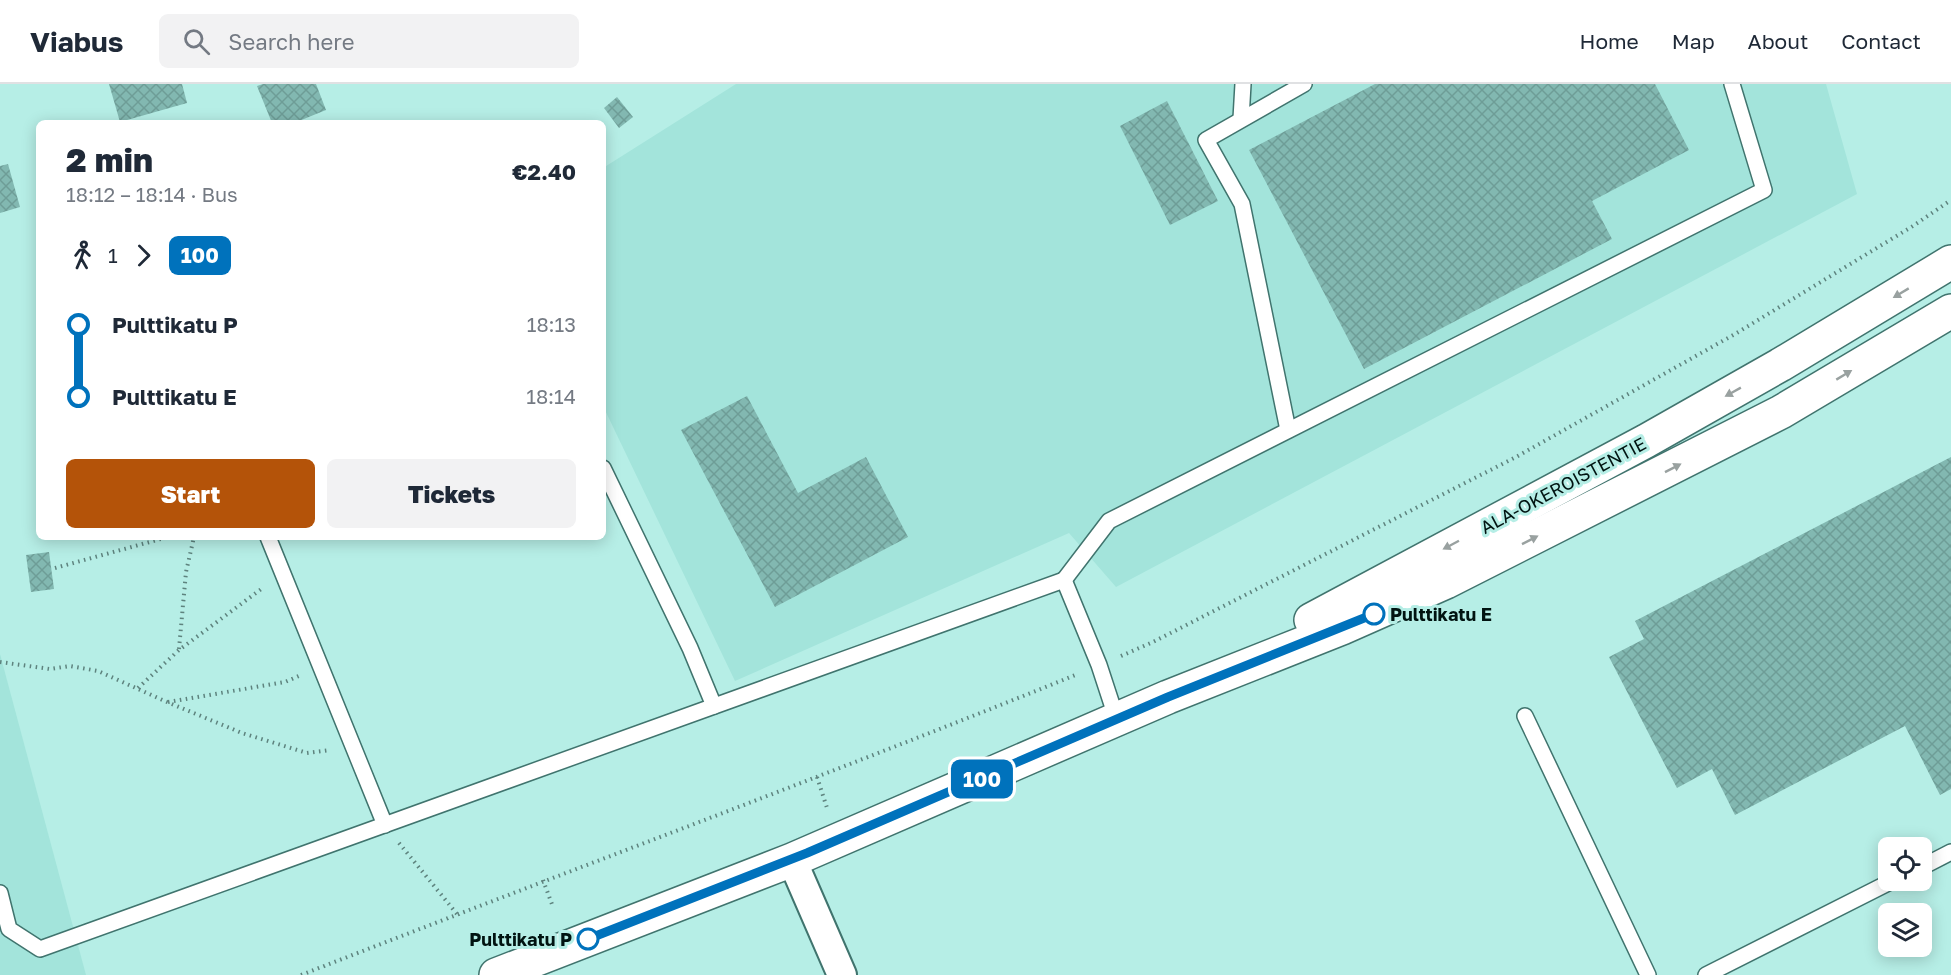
<!DOCTYPE html>
<meta charset="utf-8">
<style>
:root{--surface:#fff;--page:#f2f2f3;--text:#1f2937;--muted:#747a83;--line:#e0e1e3;--accent:#b45309}
body{margin:0;font-family:"Golos Text",sans-serif;background:var(--page);color:var(--text);height:100vh;display:flex;flex-direction:column;font-size:22px;white-space:nowrap}
*{box-sizing:border-box;margin:0}
p{font-size:20px;color:var(--muted)}
.icon{flex:none;width:33px;height:33px;fill:none;stroke:currentColor;stroke-width:2;stroke-linecap:round;stroke-linejoin:round}
.map{position:relative;flex:1;overflow:hidden}
.details{position:absolute;left:36px;top:36px;width:570px;height:420px;display:flex;flex-direction:column;background:var(--surface);border-radius:9px;box-shadow:0 3px 15px #0003}
.details>*{flex:none}
.badge{padding:0 12px;border-radius:9px;font-size:21px;line-height:39px}
.buttons{position:absolute;left:1878px;top:753px;display:grid;gap:12px}
.buttons a{display:grid;place-items:center;width:54px;height:54px;border-radius:9px;background:var(--surface);box-shadow:0 3px 15px #0003;font-size:30px}
.map>.badge{position:absolute;translate:-50% -50%;box-shadow:0 0 0 3px #fff}
.legs{display:flex;align-items:center;gap:9px;height:66px;padding:0 30px;font-size:20px}
.legs p{margin-inline-start:auto}
.summary{display:flex;align-items:center;justify-content:space-between;height:102px;padding:0 30px}
h1{font-size:33px;font-weight:800;line-height:45px}
.button{display:flex;gap:12px;margin-top:auto;padding:12px 30px}
.button a{flex:1;height:69px;border-radius:9px;background:var(--accent);color:#fff;font-size:24px;font-weight:800;line-height:69px;text-align:center}
.button a+a{background:var(--page);color:var(--text)}
ul{padding:0 30px;list-style:none}
li{display:flex;align-items:center;gap:21px;height:72px;font-size:22px}
li i{display:grid;place-items:center;width:9px;height:100%;margin:0 8px;background:currentColor}
li i::after{content:'';width:15px;height:15px;margin:-8px;border:4px solid;border-radius:50%;background:var(--surface)}
li p{margin-inline-start:auto}
li:first-child i{background:linear-gradient(#0000 50%,currentColor 0)}
li:last-child i{background:linear-gradient(currentColor 50%,#0000 0)}
header{display:flex;align-items:center;gap:36px;box-sizing:border-box;height:84px;padding:0 30px;background:var(--surface);border-bottom:2px solid var(--line)}
header strong{font-size:28px}
nav{display:flex;gap:33px;margin-inline-start:auto;font-size:21px}
.search{width:420px;height:54px;background:var(--page);display:flex;align-items:center;gap:15px;box-sizing:border-box;padding:0 21px;border-radius:9px;color:var(--muted);font-size:22px}
.map>svg:first-child{display:block}
.built{fill:#a3e4db}
.building{fill:url(#building-cross-hatch)}
.lines{fill:none;stroke-linecap:round;stroke-linejoin:round}
.service-casing{stroke:#40746e;stroke-width:18}
.minor-casing{stroke:#40746e;stroke-width:32}
.primary-casing{stroke:#40746e;stroke-width:36}
.path{stroke:#5e837e;stroke-width:4;stroke-dasharray:1.5 4.5;stroke-linecap:butt}
.service{stroke:#fff;stroke-width:15}
.minor{stroke:#fff;stroke-width:28}
.primary{stroke:#fff;stroke-width:33}
.oneway{fill:#99a1a0}
.line-1-casing{stroke:#fff;stroke-width:14}
.line-1{stroke:#0072bc;stroke-width:9}
.stop-1-dot{fill:#fff;stroke:#0072bc;stroke-width:3}
.labels{text-anchor:middle;dominant-baseline:central;stroke-width:6;stroke-linejoin:round;paint-order:stroke}
.street-label{font-size:18px;fill:#011311;stroke:#b6eee6}
.stop-label{font-size:18px;font-weight:bold;fill:#011311;stroke:#b6eee6;text-anchor:start}
</style>
<header>
<strong>Viabus</strong>
<div class="search"><svg class="icon" aria-label="search" viewBox="0 0 24 24"><circle cx="10" cy="10" r="6"/><path d="M15 15l6 6"/></svg>Search here</div>
<nav><a>Home</a><a>Map</a><a>About</a><a>Contact</a></nav>
</header>
<div class="map">
<svg width="1951" height="891" viewBox="0 0 1951 891">
<defs>
<pattern id="building-cross-hatch" width="8" height="8" patternUnits="userSpaceOnUse" patternTransform="scale(1.5)"><rect width="8" height="8" fill="#82b8b1"/><path d="M0 0l8 8M0 8l8-8" fill="none" stroke="#6e9d97"/></pattern>
</defs>
<rect width="100%" height="100%" fill="#b6eee6"/>
<g class="built">
<polygon points="736,0 1826,0 1857,110 1116,503 1069,449 735,597 603,322 603,84"/>
<polygon points="0,570 86,891 0,891"/>
</g>
<g class="building">
<polygon points="109,0 182,0 187,19 120,38"/>
<polygon points="263,0 316,0 326,26 294,39 272,39 257,2"/>
<polygon points="1375,0 1655,0 1689,66 1592,117 1612,155 1364,285 1249,66"/>
<polygon points="617,13 633,33 619,44 604,24"/>
<polygon points="1167,17 1218,117 1170,141 1120,42"/>
<polygon points="8,80 20,123 0,129 0,82"/>
<polygon points="747,312 798,409 866,373 908,453 775,523 681,346"/>
<polygon points="1951,373 1951,705 1940,711 1905,642 1735,731 1712,685 1677,704 1609,573 1644,555 1635,537"/>
<polygon points="49,468 54,505 31,508 26,471"/>
</g>
<g class="lines">
<defs>
<g id="service">
<polyline points="1241,35 1243,0"/>
<polyline points="1288,346 1242,120 1206,56 1304,0"/>
<polyline points="603,384 690,564 714,622"/>
<polyline points="268,453 385,741"/>
<polyline points="1064,496 1109,437 1764,106 1732,0"/>
<polyline points="1525,632 1648,891"/>
<polyline points="1922,783 1951,768"/>
<polyline points="0,809 9,845 40,865 1064,496 1099,581 1117,636"/>
<polyline points="1706,891 1894,796"/>
</g>
<polyline id="minor" points="792,776 842,891"/>
<g id="primary">
<polyline points="1311,536 1646,357 1780,281 1951,178"/>
<polyline points="496,891 792,776 1168,613 1342,544 1446,498 1781,328 1951,227"/>
</g>
</defs>
<use href="#service" class="service-casing"/>
<use href="#minor" class="minor-casing"/>
<use href="#primary" class="primary-casing"/>
<g class="path">
<polyline points="55,484 168,453"/>
<polyline points="179,565 186,488 194,453"/>
<polyline points="1121,572 1153,558 1516,373 1735,250 1913,142 1951,116"/>
<polyline points="0,578 50,585 70,582 98,587 167,618 242,649 307,669 330,666"/>
<polyline points="138,604 179,566 264,503"/>
<polyline points="168,618 285,598 301,591"/>
<polyline points="817,693 828,727"/>
<polyline points="399,759 457,830"/>
<polyline points="543,796 553,823"/>
<path d="M301 891C560 790 820 694 1078 590"/>
</g>
<use href="#service" class="service"/>
<use href="#minor" class="minor"/>
<use href="#primary" class="primary"/>
</g>
<defs><path id="oneway-solid" d="M-6-.8H1V-3.2L6.5 0L1 3.2V.8H-6Z" transform="scale(1.5)"/></defs>
<g class="oneway">
<use href="#oneway-solid" transform="translate(1901 209) rotate(149)"/>
<use href="#oneway-solid" transform="translate(1844 291) rotate(-31)"/>
<use href="#oneway-solid" transform="translate(1733 308) rotate(151)"/>
<use href="#oneway-solid" transform="translate(1673 384) rotate(-27)"/>
<use href="#oneway-solid" transform="translate(1530 456) rotate(-27)"/>
<use href="#oneway-solid" transform="translate(1451 461) rotate(152)"/>
</g>
<g class="lines">
<defs>
<polyline id="line-1" points="588,855 807,769 1168,613 1374,530"/>
</defs>
<use href="#line-1" class="line-1-casing"/>
<use href="#line-1" class="line-1"/>
</g>
<g class="stop-1-dot">
<circle cx="1374" cy="530" r="10"/>
<circle cx="588" cy="855" r="10"/>
</g>
<g class="labels">
<g class="street-label">
<text transform="translate(1563 401) rotate(-28)">ALA-OKEROISTENTIE</text>
</g>
<g class="stop-label">
<text x="1390" y="530">Pulttikatu E</text>
<text x="572" y="855" text-anchor="end">Pulttikatu P</text>
</g>
</g>
</svg>
<div class="buttons">
<a><svg class="icon" aria-label="locate" viewBox="0 0 24 24"><circle cx="12" cy="12" r="6"/><path d="M12 2v4M12 18v4M2 12h4M18 12h4"/></svg></a>
<a><svg class="icon" aria-label="layers" viewBox="0 0 24 24"><path d="M12 4l9 5-9 5-9-5zM3 14l9 5 9-5"/></svg></a>
</div>
<b class="badge" style="left:982px;top:695px;background:#0072bc;color:#fff">100</b>
<section class="details">
<div class="summary"><div><h1>2 min</h1><p>18:12 – 18:14 · Bus</p></div><b>€2.40</b></div>
<div class="legs"><svg class="icon" aria-label="walk" viewBox="0 0 24 24"><circle cx="13" cy="4" r="2"/><path d="M13 8l-2 6 4 7M11 14l-3 7M7 12l3-4h3l4 4"/></svg>1<svg class="icon" aria-label="forward" viewBox="0 0 24 24"><path d="M9 5l7 7-7 7"/></svg><b class="badge" style="background:#0072bc;color:#fff">100</b></div>
<ul>
<li><i style="color:#0072bc"></i><b>Pulttikatu P</b><p>18:13</p></li>
<li><i style="color:#0072bc"></i><b>Pulttikatu E</b><p>18:14</p></li>
</ul>
<div class="button"><a>Start</a><a>Tickets</a></div>
</section>
</div>
